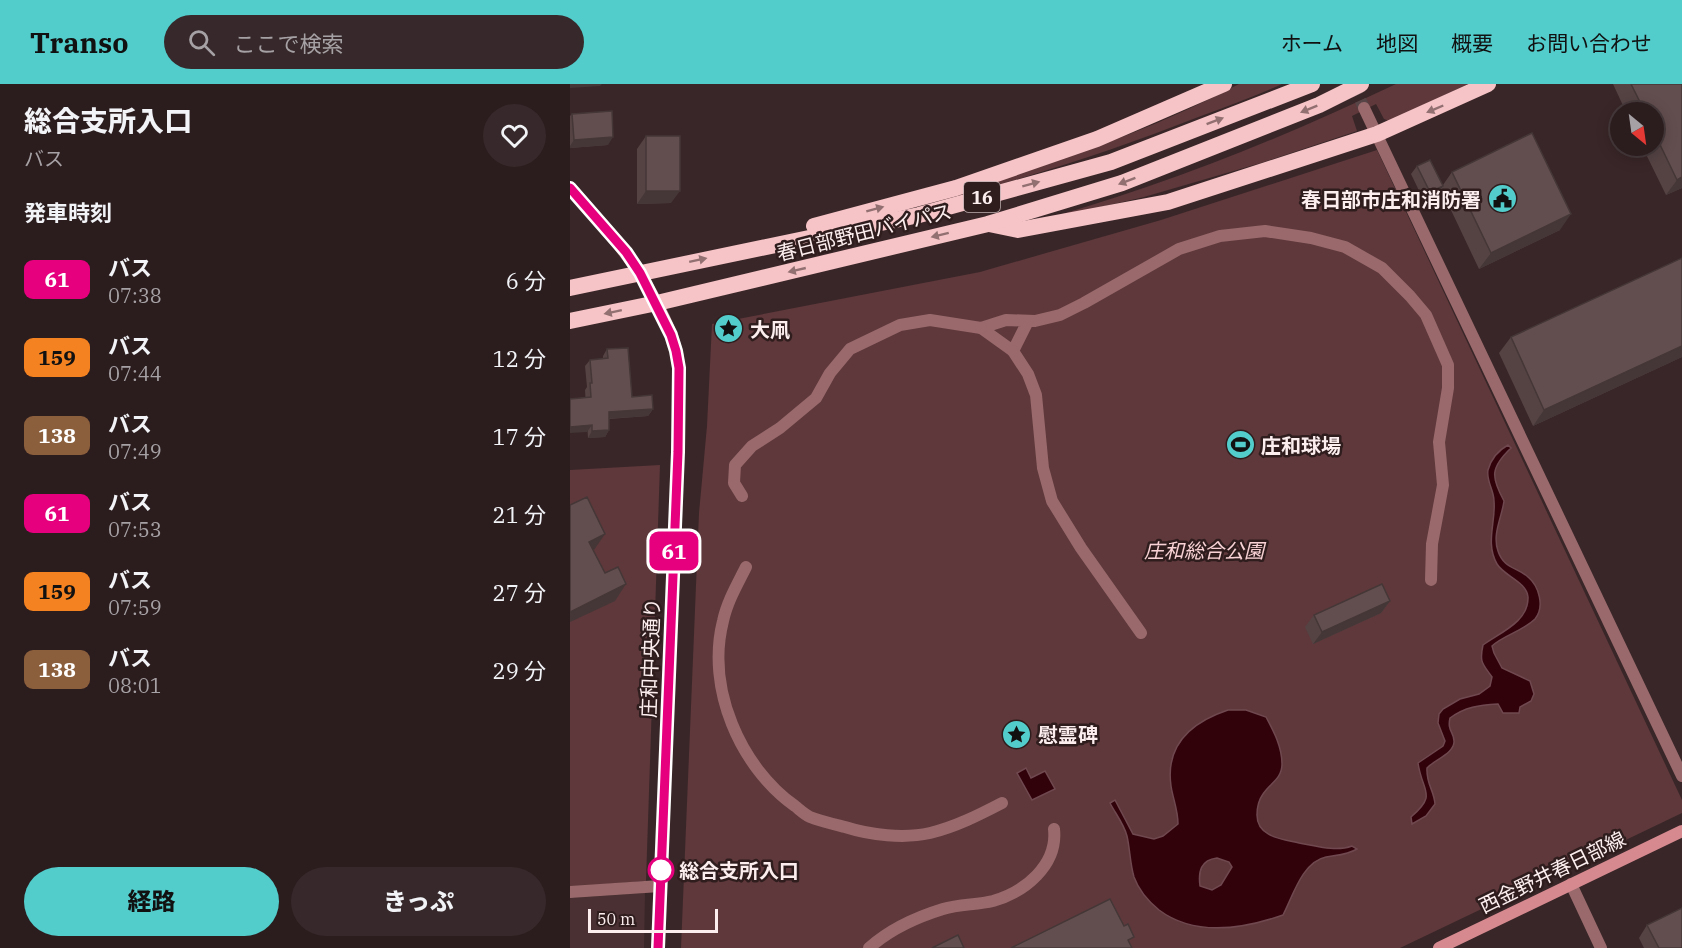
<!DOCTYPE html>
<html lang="ja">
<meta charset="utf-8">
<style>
:root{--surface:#2b1c1e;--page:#37292b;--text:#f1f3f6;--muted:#a6a1a4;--line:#473a3c;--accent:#52cdcc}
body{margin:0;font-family:"IBM Plex Serif","Noto Sans JP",serif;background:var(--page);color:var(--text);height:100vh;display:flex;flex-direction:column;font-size:22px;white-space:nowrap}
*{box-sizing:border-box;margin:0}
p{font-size:20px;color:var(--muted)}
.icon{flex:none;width:33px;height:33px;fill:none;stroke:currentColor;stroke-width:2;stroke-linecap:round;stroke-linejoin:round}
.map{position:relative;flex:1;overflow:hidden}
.panel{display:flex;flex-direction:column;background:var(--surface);width:570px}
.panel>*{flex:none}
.badge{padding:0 12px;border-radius:9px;font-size:21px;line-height:39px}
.needle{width:39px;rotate:151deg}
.buttons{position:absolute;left:1040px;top:18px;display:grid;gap:12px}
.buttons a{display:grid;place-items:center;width:54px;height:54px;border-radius:50%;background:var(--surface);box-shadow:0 3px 15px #0003,0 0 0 2px var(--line);font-size:30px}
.scale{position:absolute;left:18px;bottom:15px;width:130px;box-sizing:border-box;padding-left:6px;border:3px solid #fceeef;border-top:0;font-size:16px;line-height:21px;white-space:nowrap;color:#fceeef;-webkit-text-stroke:4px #2f1d1e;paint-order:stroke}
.map>.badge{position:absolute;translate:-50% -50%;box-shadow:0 0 0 3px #fff}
h2{padding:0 24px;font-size:22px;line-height:54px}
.round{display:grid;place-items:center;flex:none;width:63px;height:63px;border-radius:32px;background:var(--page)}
.headline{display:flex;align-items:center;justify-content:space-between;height:102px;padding:0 24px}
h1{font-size:28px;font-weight:800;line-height:45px}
.cta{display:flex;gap:12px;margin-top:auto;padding:12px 24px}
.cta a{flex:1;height:69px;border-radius:36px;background:var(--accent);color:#111;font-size:24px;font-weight:800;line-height:69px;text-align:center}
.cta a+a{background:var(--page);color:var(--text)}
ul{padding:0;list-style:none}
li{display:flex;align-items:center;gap:18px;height:78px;padding:0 24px}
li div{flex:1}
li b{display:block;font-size:22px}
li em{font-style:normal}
li .badge{min-width:66px;font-weight:700;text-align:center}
header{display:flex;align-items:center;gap:36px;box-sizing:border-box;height:84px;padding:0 30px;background:var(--accent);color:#111}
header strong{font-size:28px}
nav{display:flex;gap:33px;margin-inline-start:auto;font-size:21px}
.search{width:420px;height:54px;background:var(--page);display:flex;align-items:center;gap:15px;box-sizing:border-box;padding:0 21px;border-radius:33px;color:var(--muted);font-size:22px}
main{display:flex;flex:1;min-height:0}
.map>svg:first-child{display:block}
.built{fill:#4a3032}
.green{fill:#5e383b}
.water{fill:#32020b;stroke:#6f494f;stroke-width:1.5;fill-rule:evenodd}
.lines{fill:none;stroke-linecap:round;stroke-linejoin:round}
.minor-tunnel{stroke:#564446;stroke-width:12;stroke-dasharray:12 6;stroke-linecap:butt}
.pedestrian{stroke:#99696c;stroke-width:12}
.minor{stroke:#99696c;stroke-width:12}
.tertiary{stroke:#99696c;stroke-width:12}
.secondary{stroke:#d68a90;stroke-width:12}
.trunk{stroke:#f6c3c6;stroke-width:16}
.wall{fill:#554344}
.shaded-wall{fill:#453737}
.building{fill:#634e4f;stroke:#453737;stroke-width:1.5}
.oneway{fill:#927072}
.line-casing{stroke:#fff;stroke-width:14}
.line{stroke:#e6007e;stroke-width:9}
.stop-dot{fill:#fff;stroke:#e6007e;stroke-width:3}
.labels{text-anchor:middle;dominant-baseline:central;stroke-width:5;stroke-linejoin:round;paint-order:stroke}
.shield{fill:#2f1d1e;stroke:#beafb0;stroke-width:1.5}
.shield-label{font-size:18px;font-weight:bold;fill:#fceeef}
.poi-label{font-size:20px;font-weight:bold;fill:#fceeef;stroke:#2f1d1e;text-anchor:start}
.street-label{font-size:20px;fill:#fceeef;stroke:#2f1d1e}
.park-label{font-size:20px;font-style:italic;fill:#f8d2d4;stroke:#2f1d1e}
.stop-label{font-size:20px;font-weight:bold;fill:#fceeef;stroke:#2f1d1e;text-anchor:start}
</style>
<header>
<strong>Transo</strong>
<div class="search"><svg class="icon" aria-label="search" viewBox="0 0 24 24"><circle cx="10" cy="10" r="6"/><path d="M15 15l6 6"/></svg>ここで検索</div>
<nav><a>ホーム</a><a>地図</a><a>概要</a><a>お問い合わせ</a></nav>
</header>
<main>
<section class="panel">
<div class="headline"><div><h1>総合支所入口</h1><p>バス</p></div><a class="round"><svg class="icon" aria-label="heart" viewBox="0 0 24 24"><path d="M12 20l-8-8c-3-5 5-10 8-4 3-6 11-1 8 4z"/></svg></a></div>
<h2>発車時刻</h2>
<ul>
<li><span class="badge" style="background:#e6007e;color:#fff">61</span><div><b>バス</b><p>07:38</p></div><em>6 分</em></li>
<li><span class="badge" style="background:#f58220;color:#111">159</span><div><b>バス</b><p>07:44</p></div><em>12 分</em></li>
<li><span class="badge" style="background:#8b5e3c;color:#fff">138</span><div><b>バス</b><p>07:49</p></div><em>17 分</em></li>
<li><span class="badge" style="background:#e6007e;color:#fff">61</span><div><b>バス</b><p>07:53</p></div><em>21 分</em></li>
<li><span class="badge" style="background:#f58220;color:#111">159</span><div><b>バス</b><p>07:59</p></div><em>27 分</em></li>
<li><span class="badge" style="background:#8b5e3c;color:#fff">138</span><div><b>バス</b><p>08:01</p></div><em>29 分</em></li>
</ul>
<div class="cta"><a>経路</a><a>きっぷ</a></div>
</section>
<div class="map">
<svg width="1112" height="864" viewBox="0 0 1112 864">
<rect width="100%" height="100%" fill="#392628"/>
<polygon class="built" points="75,809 74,864 0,864 0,814"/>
<g class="green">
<path d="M669 0H712C686 12 658 22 631 32 517 77 400 112 280 138 412 101 547 65 669 0Z"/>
<path d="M826 0H898L819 37 814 35 806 20 782 32 787 47 691 79 574 113 453 141C581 107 706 57 826 0Z"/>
<polygon points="807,66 1112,716 1112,729 830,864 111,864 129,429 137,342 142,240 410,188 591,136"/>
<polygon points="90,381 76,797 0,803 0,386"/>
</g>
<g class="water">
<path d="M938 361 941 364C920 384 921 393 934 417 932 433 922 450 928 467 934 485 947 483 958 493 969 502 975 523 965 535 953 547 934 551 922 562L924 569 932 584 960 597 964 610 961 617 950 623 949 629H933L928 620C909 621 895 623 880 634 877 647 884 648 884 657 885 669 864 676 857 684 856 700 864 706 865 720L856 732 842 740 841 733C868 710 852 708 848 679L873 662 875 657 868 639 869 630 873 625 890 615 909 610 920 602 922 593C913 580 909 579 913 561 929 549 959 538 958 513 957 498 934 492 927 480 915 459 926 438 924 417 924 406 916 397 918 386 921 375 929 366 938 361Z"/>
<path d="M658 626H676L696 633C704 648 712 663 712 680 712 695 700 699 693 710 688 717 687 723 687 731 687 753 712 755 729 759 746 762 766 768 782 762L787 765C777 771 767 771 756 773 732 778 723 812 713 831 673 845 625 853 589 826 578 817 569 807 564 793 560 780 560 765 557 752 554 740 545 729 540 719L545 716 563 750 584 755 593 752 608 740C608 726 603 715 601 702 595 660 622 638 658 626ZM647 774 659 778 662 783 651 801 642 806 630 802C628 787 631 776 647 774Z"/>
<polygon points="456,684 461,694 475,687 485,705 462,716 447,689"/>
</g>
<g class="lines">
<polyline class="minor-tunnel" points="783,0 794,24"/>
<g class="pedestrian">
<polyline points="458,237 443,267 411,244 436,236 465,237 490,231 514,219 609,165 650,152 695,147 741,154 775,163 812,184 840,212 856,231 878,281 878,304 869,358 873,401 862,460 861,496"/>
<polyline points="443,267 458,290 466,311 473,384 482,417 511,464 571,549"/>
<polyline points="172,412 164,399 165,381 182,362 210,344 246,314 260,289 280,265 330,241 360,236 411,244"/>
<path d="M176 483C167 501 157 518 153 537 136 604 170 683 225 722 229 725 234 730 240 733 250 737 263 740 275 743 300 751 334 755 360 749 385 743 409 731 432 719"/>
<path d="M299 864C319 846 347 833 373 825 389 820 407 821 423 817 455 808 488 781 484 745"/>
</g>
<g class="minor">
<polyline points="794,24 1112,692"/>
<polyline points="1001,800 1031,864"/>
<polyline points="0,808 90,802"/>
</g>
<path class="tertiary" d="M0 103C44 154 86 200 106 265 111 284 109 305 109 324 108 365 107 406 105 447 99 586 93 725 88 864"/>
<polyline class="secondary" points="869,864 1112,747"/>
<g class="trunk">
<polyline points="419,140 448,146 598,118 807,50 918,0"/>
<polyline points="244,142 386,104 527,55 654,0"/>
<polyline points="0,204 349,131 541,78 742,0"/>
<polyline points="0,237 87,219 418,140 552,99 749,21 791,0"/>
</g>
</g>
<g class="wall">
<polygon points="1043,0 1112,0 1112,104 1096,111 1072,62 1083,62 1083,28 1056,28"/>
<polygon points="2,30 38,61 0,64 0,32"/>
<polygon points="76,52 101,119 67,120 67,65"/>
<polygon points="847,82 873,101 882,88 990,146 909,185 871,105 867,110 854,117 841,90"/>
<polygon points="1112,174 1112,273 963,342 929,269 941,253"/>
<polygon points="37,265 62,313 83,325 78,332 39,335 39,346 35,353 18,354 15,306 17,303 15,282 20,276 33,275 33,272"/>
<polygon points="820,517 811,529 743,560 735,543 744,531"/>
<polygon points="1077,841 1112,864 1074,864 1069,854"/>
</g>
<g class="shaded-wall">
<polygon points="0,0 32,0 30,2 0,4"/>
<polygon points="43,53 38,61 0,64 0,62 4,56"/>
<polygon points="1112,93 1112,104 1096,111 1107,96"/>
<polygon points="873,102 867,110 854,117 860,108"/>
<polygon points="76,107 110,107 101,119 67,120"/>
<polygon points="1001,130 990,146 909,185 921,169"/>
<polygon points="1112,262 1112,273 963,342 974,326"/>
<polygon points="83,325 78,332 34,335 39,328"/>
<polygon points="22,341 17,348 0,349 0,343"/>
<polygon points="39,346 35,353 18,354 22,347"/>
<polygon points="35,450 24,466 19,458"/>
<polygon points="56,500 45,517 0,538 0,528"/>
<polygon points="820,517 811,529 743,560 752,548"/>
</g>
<g class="building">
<polygon points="1061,0 1112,0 1112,93 1107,96 1083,46 1083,28 1075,28"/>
<polygon points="42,27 43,53 4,56 2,30"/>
<polygon points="962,49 1001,130 921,169 882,88"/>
<rect x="76" y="52" width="34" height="55"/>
<polygon points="860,76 873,102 860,108 847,82"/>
<polygon points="1112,174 1112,262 974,326 941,253"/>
<polygon points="58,264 62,313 82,311 83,325 39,328 39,346 22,347 22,341 0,343 0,315 21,313 20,299 22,299 20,276 38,274 37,265"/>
<polygon points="17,413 35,450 19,458 35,489 48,483 56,500 0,528 0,421"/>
<polygon points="812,500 820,517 752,548 744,531"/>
<polygon points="540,815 554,842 558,840 564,853 558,856 562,864 441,864"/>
<polygon points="1112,824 1112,864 1089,864 1077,841"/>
<polygon points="388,851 394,864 362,864"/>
</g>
<defs><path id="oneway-solid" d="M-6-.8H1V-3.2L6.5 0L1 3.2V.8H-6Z" transform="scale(1.5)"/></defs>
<g class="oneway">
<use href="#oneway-solid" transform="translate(739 25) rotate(158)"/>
<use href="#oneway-solid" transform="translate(865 25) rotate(157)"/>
<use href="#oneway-solid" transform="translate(645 37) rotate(-21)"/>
<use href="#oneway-solid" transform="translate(557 97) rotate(159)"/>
<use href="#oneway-solid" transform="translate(461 100) rotate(-15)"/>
<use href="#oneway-solid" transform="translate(305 125) rotate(-15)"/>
<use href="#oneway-solid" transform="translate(370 151) rotate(166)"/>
<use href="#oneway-solid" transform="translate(128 176) rotate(-12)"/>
<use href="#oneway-solid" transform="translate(227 186) rotate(167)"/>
<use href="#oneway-solid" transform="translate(43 228) rotate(168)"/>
</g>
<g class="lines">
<defs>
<polyline id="line" points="0,104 56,168 70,189 101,251 106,267 109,284 108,368 88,864"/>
</defs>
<use href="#line" class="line-casing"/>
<use href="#line" class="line"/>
</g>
<defs>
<symbol id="civic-disc" viewBox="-11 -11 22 22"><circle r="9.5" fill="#52cdcc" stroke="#2f1d1e"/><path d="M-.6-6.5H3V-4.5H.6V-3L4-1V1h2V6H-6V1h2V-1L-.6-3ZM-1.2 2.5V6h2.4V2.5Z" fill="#111"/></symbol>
<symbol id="sight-disc" viewBox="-11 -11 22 22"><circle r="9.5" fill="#52cdcc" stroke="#2f1d1e"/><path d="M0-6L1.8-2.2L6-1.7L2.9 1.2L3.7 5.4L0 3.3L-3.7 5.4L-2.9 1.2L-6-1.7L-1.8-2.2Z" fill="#111"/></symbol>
<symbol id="stadium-disc" viewBox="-11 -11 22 22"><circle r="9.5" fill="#52cdcc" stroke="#2f1d1e"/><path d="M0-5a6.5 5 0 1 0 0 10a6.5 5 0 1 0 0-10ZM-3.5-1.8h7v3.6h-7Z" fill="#111"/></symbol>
</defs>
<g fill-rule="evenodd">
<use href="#civic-disc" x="916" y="98" width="33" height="33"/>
<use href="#sight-disc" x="142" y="228" width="33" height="33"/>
<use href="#stadium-disc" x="654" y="344" width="33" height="33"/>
<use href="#sight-disc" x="430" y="634" width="33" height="33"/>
</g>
<circle class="stop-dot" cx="91" cy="786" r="12"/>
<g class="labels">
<rect class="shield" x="394" y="98" width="36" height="30" rx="4.5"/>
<g class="shield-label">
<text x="412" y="113">16</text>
</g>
<g class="poi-label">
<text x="911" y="115" text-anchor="end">春日部市庄和消防署</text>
<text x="180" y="245">大凧</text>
<text x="691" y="361">庄和球場</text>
<text x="468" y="650">慰霊碑</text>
</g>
<g class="street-label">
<text transform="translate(294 148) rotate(-14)">春日部野田バイパス</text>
<text transform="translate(80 574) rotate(-88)">庄和中央通り</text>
<text transform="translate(982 788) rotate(-26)">西金野井春日部線</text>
</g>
<g class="park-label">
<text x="634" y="466">庄和総合公園</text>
</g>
<g class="stop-label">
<text x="109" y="786">総合支所入口</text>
</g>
</g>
</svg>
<div class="buttons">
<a><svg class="needle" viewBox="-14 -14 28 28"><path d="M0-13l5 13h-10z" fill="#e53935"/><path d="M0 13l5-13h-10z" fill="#a6a1a4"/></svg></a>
</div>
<div class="scale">50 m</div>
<b class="badge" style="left:104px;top:467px;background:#e6007e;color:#fff">61</b>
</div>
</main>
